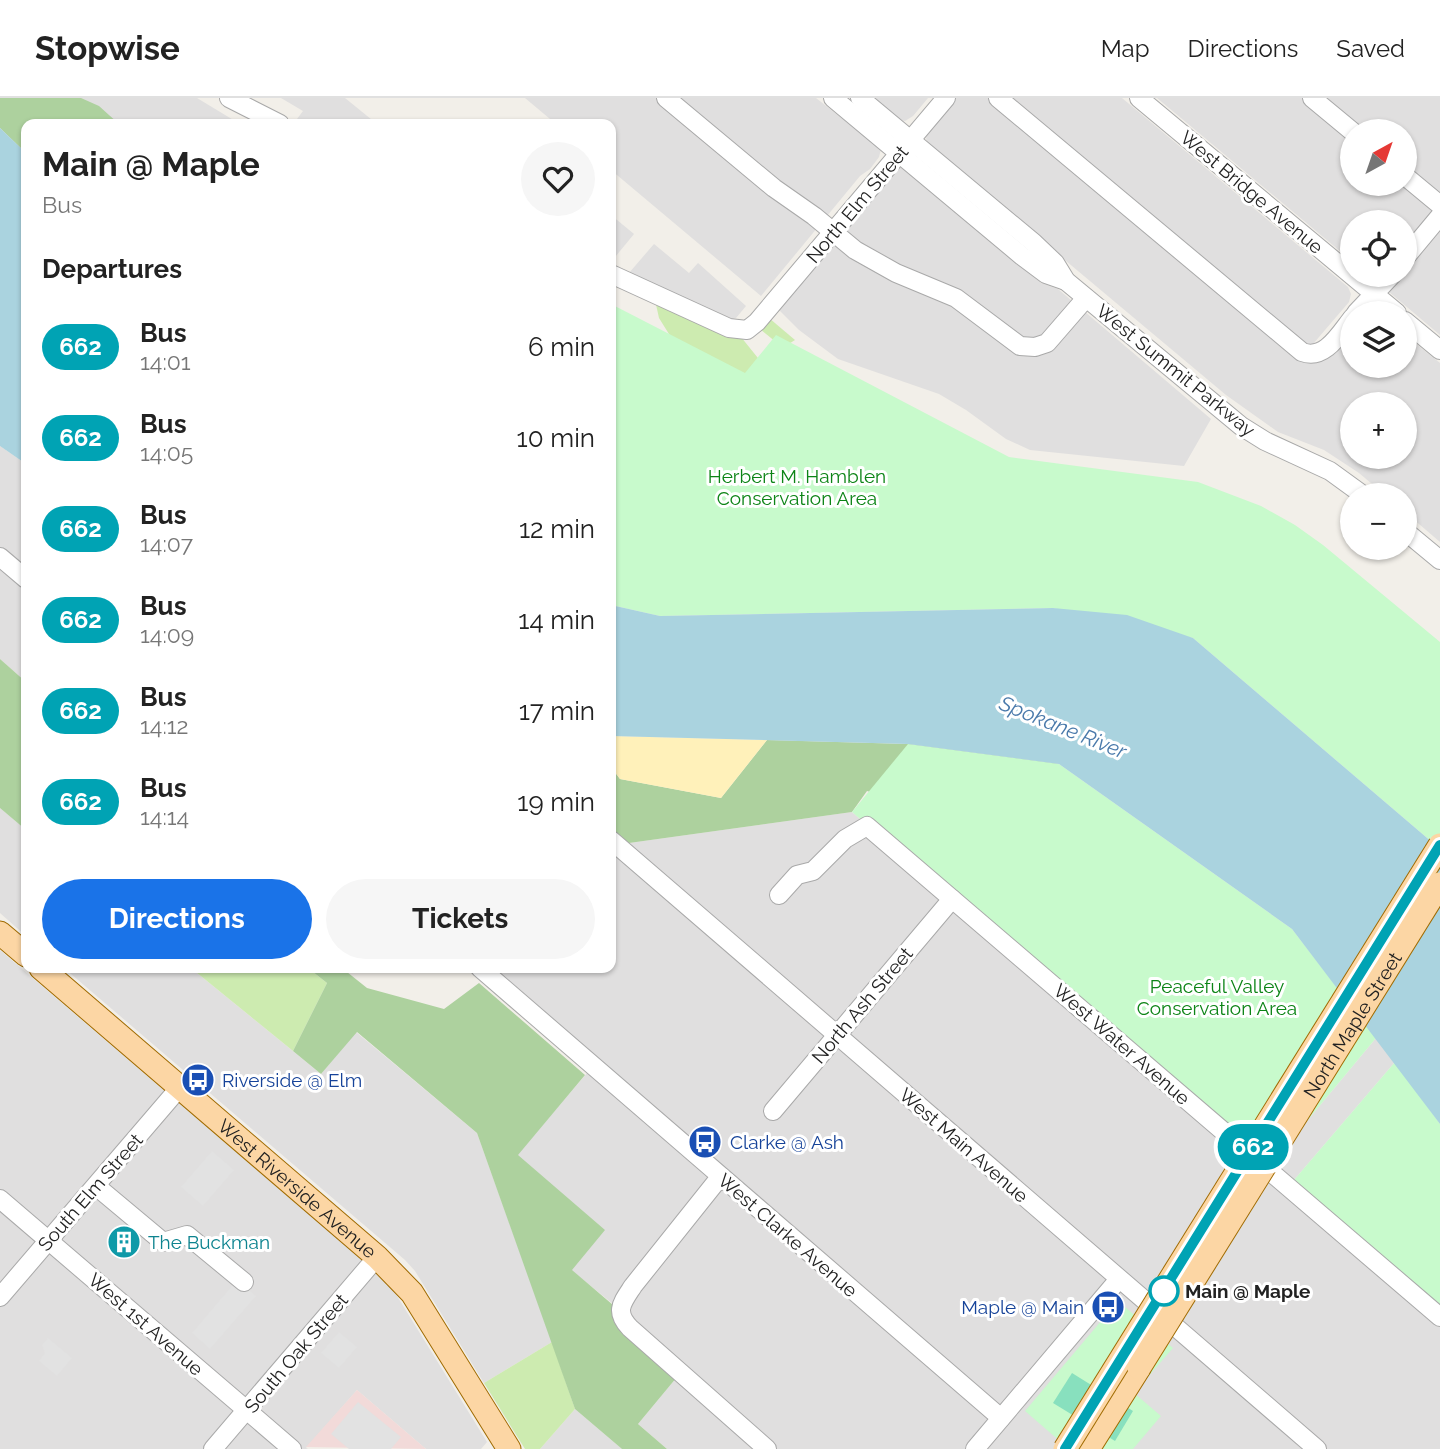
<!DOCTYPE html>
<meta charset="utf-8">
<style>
:root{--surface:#fff;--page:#f6f6f6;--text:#222;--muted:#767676;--line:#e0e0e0;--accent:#1a73e8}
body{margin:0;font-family:Raleway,sans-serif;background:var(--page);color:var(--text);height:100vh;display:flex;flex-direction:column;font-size:26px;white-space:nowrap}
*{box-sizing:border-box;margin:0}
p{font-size:23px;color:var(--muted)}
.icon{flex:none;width:38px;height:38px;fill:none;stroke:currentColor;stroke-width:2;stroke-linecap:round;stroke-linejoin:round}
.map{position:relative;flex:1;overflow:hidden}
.side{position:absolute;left:21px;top:21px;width:595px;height:854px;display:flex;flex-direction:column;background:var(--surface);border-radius:14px;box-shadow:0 2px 5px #0004}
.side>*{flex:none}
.badge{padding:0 14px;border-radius:23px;font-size:24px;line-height:46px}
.needle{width:46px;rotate:40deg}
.buttons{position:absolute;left:1340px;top:21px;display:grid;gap:14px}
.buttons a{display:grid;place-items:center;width:77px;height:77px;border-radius:50%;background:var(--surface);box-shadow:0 2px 5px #0004;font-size:35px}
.map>.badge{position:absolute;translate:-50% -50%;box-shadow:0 0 0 4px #fff}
h2{padding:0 21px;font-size:26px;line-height:63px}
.round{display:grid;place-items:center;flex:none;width:74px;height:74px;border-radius:37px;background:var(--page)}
.summary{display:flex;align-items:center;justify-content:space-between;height:119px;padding:0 21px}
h1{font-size:33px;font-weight:700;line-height:52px}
.button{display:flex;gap:14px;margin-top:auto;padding:14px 21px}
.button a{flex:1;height:80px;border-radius:42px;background:var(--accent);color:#fff;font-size:28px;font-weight:700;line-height:80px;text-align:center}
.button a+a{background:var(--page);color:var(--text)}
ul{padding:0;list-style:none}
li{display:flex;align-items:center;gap:21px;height:91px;padding:0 21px}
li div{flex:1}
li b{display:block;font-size:26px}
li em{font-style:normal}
li .badge{min-width:77px;font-weight:700;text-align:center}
header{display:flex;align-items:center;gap:42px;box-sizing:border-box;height:98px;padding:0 35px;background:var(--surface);border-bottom:2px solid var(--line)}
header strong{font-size:33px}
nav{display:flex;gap:38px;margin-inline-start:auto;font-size:24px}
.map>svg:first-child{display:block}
.residential{fill:#e0dfdf;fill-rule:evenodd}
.commercial{fill:#f2dad9}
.grass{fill:#cdebb0}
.forest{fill:#add19e}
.sand{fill:#fff1ba}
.park{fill:#c8facc}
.pitch{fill:#88e0be}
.parking{fill:#e2e2e2}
.water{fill:#aad3df}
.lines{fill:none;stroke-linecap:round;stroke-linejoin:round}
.minor-casing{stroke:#a9a9a9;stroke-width:20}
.major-casing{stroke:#a06b00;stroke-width:25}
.minor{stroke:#fff;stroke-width:18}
.major{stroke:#fcd6a4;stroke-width:23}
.major-bridge-casing{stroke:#a06b00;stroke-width:25;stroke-linecap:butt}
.major-bridge{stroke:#fcd6a4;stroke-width:23}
.line-casing{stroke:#fff;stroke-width:16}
.line{stroke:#00a3b4;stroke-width:10}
.stop-dot{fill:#fff;stroke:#00a3b4;stroke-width:3.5}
.labels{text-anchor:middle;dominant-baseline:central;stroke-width:6;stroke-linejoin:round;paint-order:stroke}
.street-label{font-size:19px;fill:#222;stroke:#fff}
.park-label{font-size:19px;fill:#0c8416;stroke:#fff}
.transit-label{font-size:19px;fill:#164399;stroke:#fff;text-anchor:start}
.culture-label{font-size:19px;fill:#0d838f;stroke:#fff;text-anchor:start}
.stop-label{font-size:19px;font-weight:bold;fill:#222;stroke:#fff;text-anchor:start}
.water-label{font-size:21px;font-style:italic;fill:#4a7aab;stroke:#fff}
</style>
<header>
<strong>Stopwise</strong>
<nav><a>Map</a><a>Directions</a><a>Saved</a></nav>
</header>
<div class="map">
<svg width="1440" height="1351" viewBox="0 0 1440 1351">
<rect width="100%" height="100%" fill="#f2efe9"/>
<g class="residential">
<polygon points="0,0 197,0 240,26 26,26 26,55 0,30"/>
<polygon points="281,0 345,0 377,26 304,26 297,21 303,13"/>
<polygon points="525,0 816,0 881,51 879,59 870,71 860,78 761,198 611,72 611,26 556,26"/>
<polygon points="876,0 928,0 913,18 905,23 895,21 881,9"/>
<path d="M955 0H990L1298 257 1353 227V268H1405V237L1440 265V444L1405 414V397H1385L1359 375 1324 352 1278 334 1226 297 930 49 926 41 928 32ZM1353 306H1405V359H1353Z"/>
<polygon points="1009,0 1122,0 1348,189 1351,196 1349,204 1313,246 1303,247"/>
<path d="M1157 0H1440V237L1369 177H1405V124H1353V164ZM1353 33H1405V86H1353Z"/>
<polygon points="904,69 963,121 979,129 987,141 1041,185 1058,191 1211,321 1184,368 1030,352 1006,341 966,312 939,296 838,261 799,232 777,210 898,70"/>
<polygon points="611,117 634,136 611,164"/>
<polygon points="654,146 689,175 698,165 746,208 736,220 732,221 629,175"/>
<polygon points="0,348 26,366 26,584 0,561"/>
<polygon points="0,710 26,732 26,838 0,815"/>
<polygon points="852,714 1267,1071 1376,940 1395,964 1288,1089 1440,1219 1440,1351 667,1351 638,1326 677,1279 615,1226 613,1206 571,1172 604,1132 517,1057 593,968 480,870 611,870 611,742 623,753 629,745"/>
<polygon points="0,852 389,1185 487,1344 481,1351 426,1351 357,1292 306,1350 308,1351 0,1351"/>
<polygon points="64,870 191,870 321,976 356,934 477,1035 552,1244 484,1285 415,1173 405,1162"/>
<polygon points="575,1311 622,1351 540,1351"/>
</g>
<polygon class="commercial" points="357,1292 426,1351 306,1349"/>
<g class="grass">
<polygon points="655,202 741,239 775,281 804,300 677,249 659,220"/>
<polygon points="769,220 795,242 787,247 776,244 760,231"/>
<polygon points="191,870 308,870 327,885 293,953"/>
<polygon points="552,1244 575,1311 540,1351 525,1351 484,1285"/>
</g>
<g class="forest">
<polygon points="0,0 81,0 99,8 119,26 26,26 26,55 0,30"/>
<polygon points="0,561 26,584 26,732 0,710"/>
<polygon points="767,642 908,646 1059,666 931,712 867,693 852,714 629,745 611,737 611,669 620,681 721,700"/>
<polygon points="308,870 342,870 367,890 444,911 479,885 585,977 518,1057 605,1132 572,1172 613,1207 615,1226 677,1279 638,1326 667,1351 622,1351 575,1311 477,1035 357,934 321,976 293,953 327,885"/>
</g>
<polygon class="sand" points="611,638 767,642 721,700 620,681 611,669"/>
<g class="park">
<polygon points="611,206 745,275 776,237 1009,359 1198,384 1261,408 1295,427 1323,447 1440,544 1440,751 1193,540 1053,510 660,518 611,507"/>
<polygon points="908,646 1059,666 1292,831 1376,940 1267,1071 852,714"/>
<polygon points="1395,964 1440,1026 1440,1219 1288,1089"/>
<polygon points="1118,1203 1173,1250 1134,1295 1161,1318 1133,1351 1069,1351 1025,1313"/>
</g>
<polygon class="pitch" points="1072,1275 1133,1313 1115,1343 1053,1305"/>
<g class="parking">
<polygon points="212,1053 234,1072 203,1108 181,1089"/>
<polygon points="237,1182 256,1198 210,1251 192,1235"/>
<polygon points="339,1234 357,1249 339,1270 321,1255"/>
<polygon points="48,1240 72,1260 57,1278 39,1263 45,1255 42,1247"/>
<polygon points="358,1304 401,1339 391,1351 349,1351 331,1336"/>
</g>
<g class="water">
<polygon points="0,30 26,55 26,366 0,348"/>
<polygon points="611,507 660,518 1053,510 1127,517 1193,540 1440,751 1440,1026 1292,831 1059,666 908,646 611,638"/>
</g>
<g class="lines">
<defs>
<g id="minor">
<polyline points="229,0 280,26"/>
<polyline points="666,0 774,90 814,118 855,152 896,175 956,200 1020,248 1035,249 1047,245 1086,200"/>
<polyline points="833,0 1022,158 1046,176 1066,183"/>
<polyline points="860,0 1034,145 1055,165 1066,183 1241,328 1265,343 1330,373 1363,397"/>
<path d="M998 0 1302 254C1325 263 1340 235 1353 219"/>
<polyline points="1139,0 1397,215"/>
<polyline points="1312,0 1353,34"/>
<polyline points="1405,78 1440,107"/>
<polyline points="1405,160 1440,118"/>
<polyline points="611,176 729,230 747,232 757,224 946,0"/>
<polyline points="1356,215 1392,177"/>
<polyline points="1405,223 1440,252"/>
<polyline points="1405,433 1440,462"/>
<polyline points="0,459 26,481"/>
<polyline points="611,742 1317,1351"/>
<polyline points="779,797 797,777 813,773 845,741 867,728 1440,1219"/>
<polyline points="480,870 1001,1320"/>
<polyline points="773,1013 952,801"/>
<path d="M720 1079 633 1188C622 1205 614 1213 630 1230L767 1351"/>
<polyline points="96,1088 163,1144 187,1137 244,1184"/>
<polyline points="0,1101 292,1351"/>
<polyline points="0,1199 180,989"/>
<polyline points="213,1351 377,1159"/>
<polyline points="975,1351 1119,1181"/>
</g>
<g id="major">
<polyline points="0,835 26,857"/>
<path id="s1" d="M41 870 377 1159 412 1195 509 1351"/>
<polyline points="1088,1351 1139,1270"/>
</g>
</defs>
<use href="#minor" class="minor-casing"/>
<use href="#major" class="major-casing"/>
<use href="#minor" class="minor"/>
<use href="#major" class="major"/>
<defs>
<g id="major-bridge">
<path id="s2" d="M1139 1270 1440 786"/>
<polyline points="1065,1351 1440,747"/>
</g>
</defs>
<use href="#major-bridge" class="major-bridge-casing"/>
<use href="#major-bridge" class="major-bridge"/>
</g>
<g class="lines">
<defs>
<polyline id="line" points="1065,1351 1440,747"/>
</defs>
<use href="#line" class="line-casing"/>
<use href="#line" class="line"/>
</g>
<defs>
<symbol id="bus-disc" viewBox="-11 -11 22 22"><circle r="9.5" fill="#1a4fb4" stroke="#fff"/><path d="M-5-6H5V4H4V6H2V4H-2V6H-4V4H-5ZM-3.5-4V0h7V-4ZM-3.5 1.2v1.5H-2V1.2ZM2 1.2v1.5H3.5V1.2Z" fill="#fff"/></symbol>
<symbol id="building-disc" viewBox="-11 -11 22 22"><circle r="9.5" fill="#0f9aa8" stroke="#fff"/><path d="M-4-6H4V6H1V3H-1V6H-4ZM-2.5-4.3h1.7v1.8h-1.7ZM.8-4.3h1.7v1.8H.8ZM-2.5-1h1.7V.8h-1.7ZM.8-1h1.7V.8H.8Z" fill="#fff"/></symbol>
</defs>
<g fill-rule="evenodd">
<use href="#bus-disc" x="179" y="963" width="38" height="38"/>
<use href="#bus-disc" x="686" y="1025" width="38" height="38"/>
<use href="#building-disc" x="105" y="1125" width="38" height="38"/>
<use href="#bus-disc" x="1089" y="1190" width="38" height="38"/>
</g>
<circle class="stop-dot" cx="1164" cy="1193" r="14"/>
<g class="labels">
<g class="street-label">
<text transform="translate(1252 94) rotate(40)">West Bridge Avenue</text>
<text transform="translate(857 106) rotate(-50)">North Elm Street</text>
<text transform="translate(1176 272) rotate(39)">West Summit Parkway</text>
<text transform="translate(862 907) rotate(-50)">North Ash Street</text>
<text stroke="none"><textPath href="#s2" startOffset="404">North Maple Street</textPath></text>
<text transform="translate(1122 946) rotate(41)">West Water Avenue</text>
<text transform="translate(964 1047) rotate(41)">West Main Avenue</text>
<text stroke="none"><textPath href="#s1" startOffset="338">West Riverside Avenue</textPath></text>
<text transform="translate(90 1094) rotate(-49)">South Elm Street</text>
<text transform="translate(788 1137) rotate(41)">West Clarke Avenue</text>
<text transform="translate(146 1226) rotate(41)">West 1st Avenue</text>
<text transform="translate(296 1255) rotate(-50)">South Oak Street</text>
</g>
<g class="park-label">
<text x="797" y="378">Herbert M. Hamblen<tspan x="797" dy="22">Conservation Area</tspan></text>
<text x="1217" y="888">Peaceful Valley<tspan x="1217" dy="22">Conservation Area</tspan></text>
</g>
<g class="transit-label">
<text x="222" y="982">Riverside @ Elm</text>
<text x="730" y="1044">Clarke @ Ash</text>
<text x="1084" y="1209" text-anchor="end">Maple @ Main</text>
</g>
<g class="culture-label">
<text x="148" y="1144">The Buckman</text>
</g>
<g class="stop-label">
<text x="1185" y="1193">Main @ Maple</text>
</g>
<g class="water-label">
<text transform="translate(1063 629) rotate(22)">Spokane River</text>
</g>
</g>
</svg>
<div class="buttons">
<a><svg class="needle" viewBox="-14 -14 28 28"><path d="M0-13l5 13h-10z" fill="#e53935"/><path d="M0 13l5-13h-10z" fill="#767676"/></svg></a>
<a><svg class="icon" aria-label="locate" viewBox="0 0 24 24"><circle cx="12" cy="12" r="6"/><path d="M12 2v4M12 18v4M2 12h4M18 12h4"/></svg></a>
<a><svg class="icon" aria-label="layers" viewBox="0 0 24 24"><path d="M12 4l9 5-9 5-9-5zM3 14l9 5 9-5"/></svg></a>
<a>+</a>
<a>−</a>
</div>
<b class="badge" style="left:1253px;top:1049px;background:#00a3b4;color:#fff">662</b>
<section class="side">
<div class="summary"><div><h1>Main @ Maple</h1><p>Bus</p></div><a class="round"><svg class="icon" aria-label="heart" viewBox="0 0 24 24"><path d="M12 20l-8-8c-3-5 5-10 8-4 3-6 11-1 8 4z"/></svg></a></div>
<h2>Departures</h2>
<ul>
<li><span class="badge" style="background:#00a3b4;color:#fff">662</span><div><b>Bus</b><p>14:01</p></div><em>6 min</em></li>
<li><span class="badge" style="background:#00a3b4;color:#fff">662</span><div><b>Bus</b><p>14:05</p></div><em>10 min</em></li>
<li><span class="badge" style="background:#00a3b4;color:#fff">662</span><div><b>Bus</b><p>14:07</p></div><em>12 min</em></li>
<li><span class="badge" style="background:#00a3b4;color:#fff">662</span><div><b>Bus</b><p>14:09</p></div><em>14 min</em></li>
<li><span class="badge" style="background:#00a3b4;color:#fff">662</span><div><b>Bus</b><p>14:12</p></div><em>17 min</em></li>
<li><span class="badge" style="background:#00a3b4;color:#fff">662</span><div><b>Bus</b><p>14:14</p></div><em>19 min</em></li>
</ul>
<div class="button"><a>Directions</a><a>Tickets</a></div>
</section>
</div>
